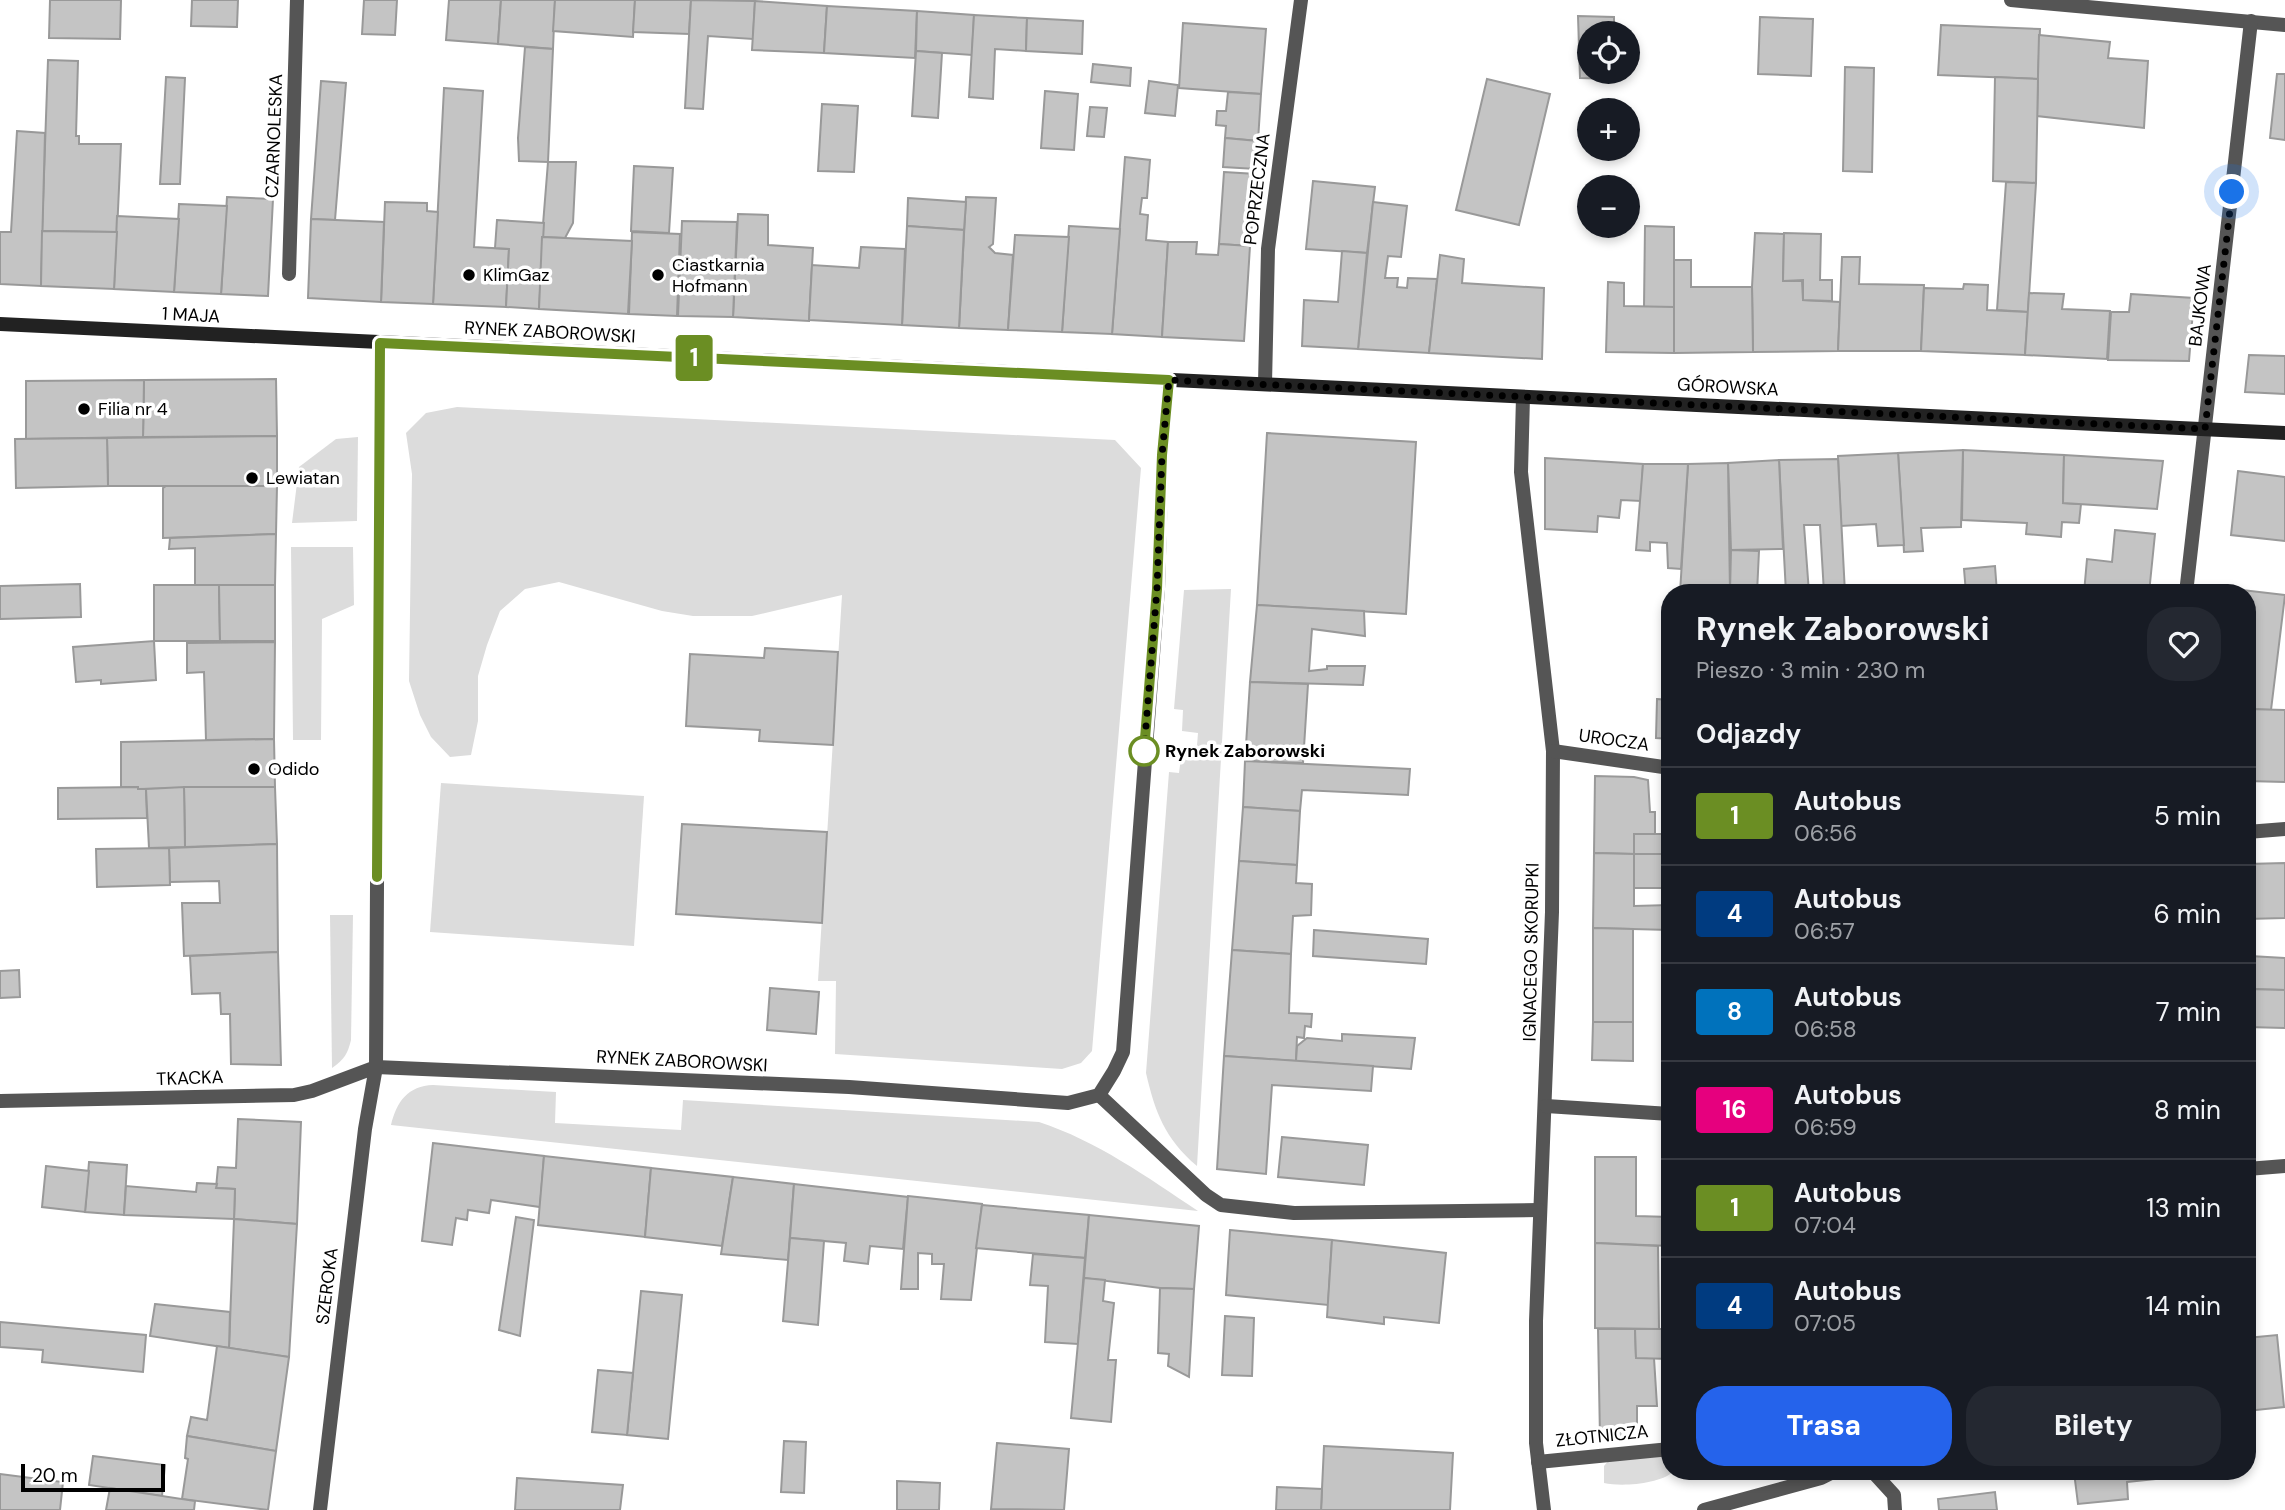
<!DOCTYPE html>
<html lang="pl">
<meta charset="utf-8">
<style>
:root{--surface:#171b24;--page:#242831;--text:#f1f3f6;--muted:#9ea1a6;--line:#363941;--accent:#2563eb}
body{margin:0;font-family:"DM Sans",sans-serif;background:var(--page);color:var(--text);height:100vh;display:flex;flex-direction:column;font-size:26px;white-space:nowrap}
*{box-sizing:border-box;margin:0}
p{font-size:23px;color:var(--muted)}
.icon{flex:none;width:38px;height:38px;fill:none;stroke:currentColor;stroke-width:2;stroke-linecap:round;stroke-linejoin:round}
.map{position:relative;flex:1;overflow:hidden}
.panel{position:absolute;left:1661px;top:584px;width:595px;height:896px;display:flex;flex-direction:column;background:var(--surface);border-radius:28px;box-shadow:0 4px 10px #0003}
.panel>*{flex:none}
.badge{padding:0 14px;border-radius:5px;font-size:24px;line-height:46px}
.controls{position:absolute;left:1577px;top:21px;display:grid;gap:14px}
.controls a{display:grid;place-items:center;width:63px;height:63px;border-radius:50%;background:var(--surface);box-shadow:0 4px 10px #0003;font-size:35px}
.scale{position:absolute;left:21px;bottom:18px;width:144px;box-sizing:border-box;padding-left:7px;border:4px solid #000;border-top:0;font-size:19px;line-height:24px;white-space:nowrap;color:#000;-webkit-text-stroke:5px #fff;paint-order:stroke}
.you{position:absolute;width:35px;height:35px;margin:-18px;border:5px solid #fff;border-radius:50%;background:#1a73e8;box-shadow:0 0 0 10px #1a73e833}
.map>.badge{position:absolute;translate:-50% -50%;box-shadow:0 0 0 4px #fff}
h2{padding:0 35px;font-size:26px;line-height:63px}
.round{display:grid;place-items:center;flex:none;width:74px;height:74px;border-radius:28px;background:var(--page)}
.overview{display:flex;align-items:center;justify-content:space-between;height:119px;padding:0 35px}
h1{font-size:33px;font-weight:700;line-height:52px}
.primary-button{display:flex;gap:14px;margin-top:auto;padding:14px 35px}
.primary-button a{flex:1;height:80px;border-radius:28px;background:var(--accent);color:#fff;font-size:28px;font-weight:700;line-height:80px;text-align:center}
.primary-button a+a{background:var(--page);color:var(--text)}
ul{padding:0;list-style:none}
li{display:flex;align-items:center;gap:21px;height:98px;padding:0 35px;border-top:2px solid var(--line)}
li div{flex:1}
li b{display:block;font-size:26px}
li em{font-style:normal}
li .badge{min-width:77px;font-weight:700;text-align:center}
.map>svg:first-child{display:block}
.green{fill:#dcdcdc}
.building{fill:#c4c4c4;stroke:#999;stroke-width:2}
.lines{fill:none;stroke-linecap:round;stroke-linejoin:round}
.street{stroke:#555;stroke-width:14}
.secondary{stroke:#222;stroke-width:14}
.line-casing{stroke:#fff;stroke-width:16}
.line{stroke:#6b8e23;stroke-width:10}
.walk{stroke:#000;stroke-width:7;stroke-dasharray:0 12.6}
.poi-dot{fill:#000;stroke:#fff;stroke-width:2.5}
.stop-dot{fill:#fff;stroke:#6b8e23;stroke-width:3.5}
.labels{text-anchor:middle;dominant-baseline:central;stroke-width:7;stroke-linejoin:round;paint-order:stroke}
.street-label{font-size:18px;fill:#000;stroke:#fff}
.poi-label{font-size:18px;fill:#000;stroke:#fff;text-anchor:start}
.stop-label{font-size:18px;font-weight:bold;fill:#000;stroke:#fff;text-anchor:start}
</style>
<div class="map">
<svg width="2285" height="1510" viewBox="0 0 2285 1510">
<rect width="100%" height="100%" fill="#fff"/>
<g class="green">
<polygon points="457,407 1115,440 1141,468 1092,1051 1081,1063 1062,1069 835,1054 836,981 818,981 842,595 752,616 693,616 662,611 559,582 525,589 500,611 487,645 478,676 478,721 471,755 450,757 431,737 420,715 409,681 412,474 406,433 426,413"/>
<polygon points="358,437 357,521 292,523 299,467 336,439"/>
<polygon points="291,547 353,547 354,605 322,619 321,740 293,740"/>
<path d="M1231 589 1197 1166C1165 1139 1155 1112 1146 1073L1169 772 1179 773 1181 757 1196 758 1198 733 1182 731 1183 710 1174 709 1184 590Z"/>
<polygon points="441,783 644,796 634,946 430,932"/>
<path d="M330 915H353L351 1040C348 1053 344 1060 332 1068Z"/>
<path d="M433 1085 556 1092 555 1123 681 1130 683 1100 1039 1122C1097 1141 1147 1177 1198 1211L391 1125C397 1101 408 1086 433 1085Z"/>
<path d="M1669 1449 1670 1472H1673C1659 1484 1622 1487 1604 1483V1466L1614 1454Z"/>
</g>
<g class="building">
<polygon points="50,0 121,0 120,39 49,38"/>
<polygon points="192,0 238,0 237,27 191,26"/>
<polygon points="364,0 397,0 395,35 362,34"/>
<polygon points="449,0 501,0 498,44 446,40"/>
<polygon points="501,0 555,0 553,49 498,44"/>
<polygon points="555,0 635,0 633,37 553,31"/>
<polygon points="635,0 691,0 689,34 633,32"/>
<polygon points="691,0 755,1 753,39 708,36 703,109 685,108"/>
<polygon points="755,1 827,6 824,53 752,50"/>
<polygon points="827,6 917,11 915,58 824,53"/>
<polygon points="917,11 974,15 972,55 916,51"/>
<polygon points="974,15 1027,18 1026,51 995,49 993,99 969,97"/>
<polygon points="1578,16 1614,17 1614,33 1589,33 1589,72 1613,72 1613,79 1580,78"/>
<polygon points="1760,17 1813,19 1811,76 1758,74"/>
<polygon points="1027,18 1083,21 1082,54 1026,51"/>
<polygon points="1183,23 1266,29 1261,94 1179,88"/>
<polygon points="1941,25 2040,29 2038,79 1938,75"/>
<polygon points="2039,35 2110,42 2108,58 2148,61 2144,128 2037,116"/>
<polygon points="525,47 553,49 548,162 519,161 518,138"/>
<polygon points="916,51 942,53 938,118 912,116"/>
<polygon points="48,60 78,61 76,136 79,136 79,144 121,144 117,232 42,231"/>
<polygon points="1093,64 1131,68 1130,86 1091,82"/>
<polygon points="1845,67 1874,68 1872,172 1843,171"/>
<polygon points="2277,74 2285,74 2285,140 2270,138"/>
<polygon points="166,77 185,78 180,184 160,184"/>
<polygon points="1995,77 2038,79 2036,183 1993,181"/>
<polygon points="1487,79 1550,94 1519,225 1456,210"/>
<polygon points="321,81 346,83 335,220 311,219"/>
<polygon points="1149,81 1178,85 1175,116 1145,113"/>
<polygon points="444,88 483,91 474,247 509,249 506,307 433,304"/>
<polygon points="1045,91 1078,94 1074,150 1041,148"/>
<polygon points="1228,92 1261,94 1258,141 1225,138 1226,126 1216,125 1217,111 1226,111"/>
<polygon points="822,104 858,106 854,172 818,171"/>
<polygon points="1090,107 1107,108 1104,137 1087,136"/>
<polygon points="17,131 45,133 41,286 0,284 0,232 11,232"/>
<polygon points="1225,138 1258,141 1256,169 1223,167"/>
<polygon points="1125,157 1150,160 1147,198 1142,198 1140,214 1148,215 1146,240 1168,242 1162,337 1112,334"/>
<polygon points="548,162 576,162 573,223 565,238 542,237"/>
<polygon points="634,166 673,168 669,233 631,231"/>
<polygon points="1224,172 1256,174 1250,246 1219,244"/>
<polygon points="1313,181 1375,187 1367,253 1306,249"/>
<polygon points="2006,182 2036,183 2028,312 1997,310"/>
<polygon points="227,197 273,199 268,296 221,294"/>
<polygon points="966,197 996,198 993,244 989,247 995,253 1013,255 1008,330 959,328"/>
<polygon points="908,198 966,202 964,230 907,226"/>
<polygon points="385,202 427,203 427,211 438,212 433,304 381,302"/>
<polygon points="1373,202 1407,206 1401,257 1388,256 1385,278 1398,278 1397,287 1407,288 1408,278 1437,279 1429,353 1358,349"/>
<polygon points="179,204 227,206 221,294 174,292"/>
<polygon points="738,214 768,215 768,245 813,248 809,321 733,317"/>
<polygon points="117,216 179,219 174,292 114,289"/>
<polygon points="311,219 384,222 381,302 308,298"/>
<polygon points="497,220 544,223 539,309 506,307 509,249 495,248"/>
<polygon points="682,221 737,222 733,317 678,316"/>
<polygon points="907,226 964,230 959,328 902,325"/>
<polygon points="1069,226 1120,229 1112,334 1062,332"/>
<polygon points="1645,226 1674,227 1674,307 1644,307"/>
<polygon points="42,231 117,232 114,289 41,286"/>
<polygon points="632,232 680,234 677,316 629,314"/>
<polygon points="1755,233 1784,234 1783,281 1802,281 1803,300 1840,302 1838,351 1753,352 1752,287"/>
<polygon points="1784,233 1821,234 1820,280 1832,280 1832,301 1803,300 1803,280 1783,281"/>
<polygon points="1015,235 1069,237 1062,332 1008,330"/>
<polygon points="542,237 632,241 628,314 539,309"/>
<polygon points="1168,242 1197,242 1196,254 1218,255 1219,244 1250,246 1244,341 1162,337"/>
<polygon points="861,247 905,249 902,325 809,320 812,265 859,268"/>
<polygon points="1342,251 1367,253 1358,349 1302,346 1304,300 1338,302"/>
<polygon points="1440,255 1464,259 1462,283 1544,288 1542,359 1429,353"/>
<polygon points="1842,257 1860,257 1859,284 1924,285 1921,351 1838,351"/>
<polygon points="1674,260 1691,260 1691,287 1752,287 1753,352 1674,353"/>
<polygon points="1608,282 1624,283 1624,306 1674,307 1674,353 1606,352"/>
<polygon points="1964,284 1988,285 1987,310 2028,312 2025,355 1921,351 1924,288 1963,289"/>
<polygon points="2029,293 2064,294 2062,309 2110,311 2107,359 2025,355"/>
<polygon points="2131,294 2194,298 2189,361 2108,360 2111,312 2129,312"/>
<polygon points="2249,355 2285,356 2285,394 2245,392"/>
<polygon points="276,379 277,436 143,437 144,380"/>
<polygon points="144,380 143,437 26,439 26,381"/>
<polygon points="1267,433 1416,442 1406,614 1257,605"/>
<polygon points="277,436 277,486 108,486 107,438"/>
<polygon points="107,438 108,486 16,488 15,439"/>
<polygon points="1963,450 2064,455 2063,503 2081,504 2079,523 2062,522 2061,537 2026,534 2027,523 1962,520"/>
<polygon points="1963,450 1961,527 1921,528 1923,551 1904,552 1898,453"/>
<polygon points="1898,453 1904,545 1878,546 1876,524 1841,526 1838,456"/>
<polygon points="2064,455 2163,461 2157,509 2063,503"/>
<polygon points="1545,458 1643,464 1641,501 1621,500 1619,518 1598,516 1597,532 1545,529"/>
<polygon points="1838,459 1845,593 1824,593 1820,525 1804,525 1809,593 1786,593 1779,460"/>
<polygon points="1779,460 1783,549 1731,550 1728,463"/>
<polygon points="1728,463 1730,592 1701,589 1701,593 1680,593 1688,464"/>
<polygon points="1643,464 1688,464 1681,569 1668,568 1667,543 1650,542 1650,551 1636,550"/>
<polygon points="2238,471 2285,477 2285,541 2231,535"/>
<polygon points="166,486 277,486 276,534 163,538 163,488"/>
<polygon points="2115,530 2155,534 2149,593 2084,593 2087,559 2112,562"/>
<polygon points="276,534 275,585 195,585 195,548 169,549 170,538"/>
<polygon points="1731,550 1759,551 1757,593 1730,592"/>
<polygon points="1995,566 1997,593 1966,593 1964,569"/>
<polygon points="80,584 81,617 0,619 0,586"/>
<polygon points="154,585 219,585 220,641 154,641"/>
<polygon points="219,585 275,585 275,641 220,641"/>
<polygon points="2225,588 2285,595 2271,710 2247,709 2247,593 2225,593"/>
<polygon points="1257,605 1364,611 1365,636 1312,629 1309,671 1327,669 1327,666 1365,666 1363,685 1250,682"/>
<polygon points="154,641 156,680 101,684 101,680 76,682 73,647"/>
<polygon points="275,642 274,739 206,740 204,672 187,673 187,643"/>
<polygon points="765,648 838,652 833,745 759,741 760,730 686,726 690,654 764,658"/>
<polygon points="1250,682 1308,684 1303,763 1245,761"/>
<polygon points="1657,699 1670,700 1670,739 1656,738"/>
<polygon points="2247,709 2285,710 2285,782 2247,781"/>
<polygon points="274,739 275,787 138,789 138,787 121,787 121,742"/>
<polygon points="1245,761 1410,769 1408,795 1302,790 1300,811 1243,807"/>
<polygon points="1595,776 1634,777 1648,780 1650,812 1655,812 1655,834 1634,834 1634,854 1594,853"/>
<polygon points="138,787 138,789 146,789 147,818 58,819 58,788"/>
<polygon points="184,787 275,787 277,844 185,847"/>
<polygon points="184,787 185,847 149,848 146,789"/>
<polygon points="1243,807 1300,811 1297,865 1239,861"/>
<polygon points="682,824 827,832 822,923 676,914"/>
<rect x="1634" y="834" width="36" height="20"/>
<polygon points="277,844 278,952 184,956 182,903 220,903 219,881 170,882 169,848"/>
<polygon points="169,848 170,885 97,887 96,849"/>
<polygon points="1594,853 1634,854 1634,906 1670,905 1670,930 1593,928"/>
<rect x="1634" y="854" width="36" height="34"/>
<polygon points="1239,861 1297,865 1296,883 1312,884 1311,915 1293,916 1291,954 1232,950"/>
<polygon points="2285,863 2285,918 2247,919 2247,864"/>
<polygon points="1593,928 1633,929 1633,1022 1593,1022"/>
<polygon points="1314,930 1428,939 1426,964 1313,956"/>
<polygon points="2247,945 2251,945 2250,956 2285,958 2285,990 2247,989"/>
<polygon points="1232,950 1291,954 1289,1013 1312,1014 1311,1027 1305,1026 1304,1038 1297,1037 1296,1061 1224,1056"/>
<polygon points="278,952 281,1065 231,1064 230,1014 221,1014 220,993 192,994 190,956"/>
<polygon points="19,970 20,997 0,998 0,971"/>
<polygon points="770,988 819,992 816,1034 767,1030"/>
<polygon points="2247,989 2285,990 2285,1028 2247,1027"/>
<polygon points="1593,1022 1633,1022 1633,1061 1592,1060"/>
<polygon points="1342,1034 1415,1038 1411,1069 1296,1061 1297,1046 1307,1038 1342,1041"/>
<polygon points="1224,1056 1373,1066 1371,1091 1272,1085 1266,1174 1217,1169"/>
<polygon points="238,1119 301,1122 297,1224 234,1219 235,1189 216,1188 218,1167 236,1168"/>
<polygon points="1282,1137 1368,1145 1364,1185 1278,1177"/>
<polygon points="433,1143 544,1156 540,1207 491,1200 489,1213 468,1210 467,1220 456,1218 452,1245 422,1241"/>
<polygon points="544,1156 651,1168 645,1237 538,1225"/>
<polygon points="1595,1157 1636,1157 1636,1216 1670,1217 1670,1246 1595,1243"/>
<polygon points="89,1162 127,1165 124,1215 85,1212"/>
<polygon points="46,1166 89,1171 85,1212 42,1207"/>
<polygon points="651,1168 733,1177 722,1246 645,1237"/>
<polygon points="733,1177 794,1184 788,1260 721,1254"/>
<polygon points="197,1183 217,1184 216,1188 235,1189 234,1219 124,1215 126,1186 196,1192"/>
<polygon points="794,1184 908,1197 903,1249 870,1246 868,1264 844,1261 846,1243 790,1238"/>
<polygon points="908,1196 982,1204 971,1300 941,1299 944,1264 932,1264 932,1254 918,1253 918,1289 901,1289"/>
<polygon points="982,1205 1089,1215 1085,1258 976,1248"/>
<polygon points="1089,1215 1199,1226 1194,1289 1160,1288 1084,1278"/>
<polygon points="516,1217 534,1220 520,1336 499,1330"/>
<polygon points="234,1219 297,1224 289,1357 229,1348"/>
<polygon points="1230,1230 1332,1240 1328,1305 1226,1295"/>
<polygon points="790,1238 824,1241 818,1325 783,1321"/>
<polygon points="1332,1240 1446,1253 1439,1323 1384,1317 1384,1324 1327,1317"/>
<polygon points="1595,1243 1658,1246 1659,1329 1595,1328"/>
<polygon points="1033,1254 1085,1258 1078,1344 1045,1342 1048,1286 1030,1285"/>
<polygon points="1084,1278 1105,1280 1103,1301 1114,1303 1108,1360 1116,1360 1111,1422 1071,1418"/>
<polygon points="1160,1288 1194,1289 1189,1377 1168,1366 1169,1354 1158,1353"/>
<polygon points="641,1291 682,1295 668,1439 627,1435"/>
<polygon points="155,1304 230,1312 229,1348 150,1336"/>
<polygon points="1225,1316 1254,1318 1252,1376 1222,1375"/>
<polygon points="0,1322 146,1335 143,1372 42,1362 43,1350 0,1347"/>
<polygon points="1598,1329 1635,1329 1636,1358 1654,1358 1657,1406 1637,1406 1637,1436 1600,1438"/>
<polygon points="1635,1329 1670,1329 1670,1359 1636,1358"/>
<polygon points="2277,1335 2284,1407 2247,1411 2247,1338"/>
<polygon points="217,1346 289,1357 276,1451 187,1436 191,1417 207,1420"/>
<polygon points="598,1370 633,1373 627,1435 592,1432"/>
<polygon points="187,1436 276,1451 268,1510 182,1499 188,1459 185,1458"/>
<polygon points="784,1441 806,1442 804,1493 781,1492"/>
<polygon points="997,1443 1069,1449 1064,1510 991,1509"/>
<polygon points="1324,1446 1453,1453 1450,1510 1321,1510"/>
<polygon points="93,1456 165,1465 162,1496 89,1485"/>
<polygon points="2074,1472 2174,1472 2174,1477 2127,1482 2128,1499 2078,1504"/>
<polygon points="0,1474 63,1482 60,1510 0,1510"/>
<polygon points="517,1478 623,1485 620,1510 515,1510"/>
<polygon points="897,1481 940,1483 939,1510 897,1510"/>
<polygon points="1277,1487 1322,1489 1321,1510 1276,1510"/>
<polygon points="110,1488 195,1501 194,1510 106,1510"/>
<polygon points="1995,1492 1997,1510 1939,1510 1938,1499"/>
</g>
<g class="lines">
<g class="street">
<polyline points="2011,0 2285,25"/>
<polyline points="289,274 297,0"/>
<polyline points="1265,384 1268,249 1301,0"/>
<polyline points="1523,397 1521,472 1553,751 1552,912 1536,1321 1536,1443 1544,1510"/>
<polyline points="2186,593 2251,21"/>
<polyline points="1553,751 1670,768"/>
<polyline points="2247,832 2285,829"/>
<polyline points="1099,1095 1206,1195 1221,1205 1294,1213 1539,1210"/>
<polyline points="0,1101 294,1095 312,1091 376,1067 849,1087 1068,1103 1099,1095 1114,1071 1123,1052 1158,589 1162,455 1169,380"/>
<polyline points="1546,1106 1670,1114"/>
<polyline points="2247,1169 2285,1166"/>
<polyline points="1538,1462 1670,1449"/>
<polyline points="1873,1472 1894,1495 1895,1510"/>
<polyline points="320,1510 365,1129 376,1067 380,343"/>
<polyline points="1704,1510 1821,1478 1833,1472"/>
</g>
<polyline class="secondary" points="0,324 2285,433"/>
</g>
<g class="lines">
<defs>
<polyline id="line" points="377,877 380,343 1169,380 1162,455 1157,589 1144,751"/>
</defs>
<use href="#line" class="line-casing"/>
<use href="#line" class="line"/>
<polyline class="walk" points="1144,751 1157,589 1162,455 1169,380 2205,429 2232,192"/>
</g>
<g class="poi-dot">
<circle cx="469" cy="275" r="7"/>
<circle cx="658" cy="275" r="7"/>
<circle cx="84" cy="409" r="7"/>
<circle cx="252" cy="478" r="7"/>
<circle cx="254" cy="769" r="7"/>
</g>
<circle class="stop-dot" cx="1144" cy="751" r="14"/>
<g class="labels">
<g class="street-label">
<text transform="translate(274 136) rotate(-88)">CZARNOLESKA</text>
<text transform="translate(1257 189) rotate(-83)">POPRZECZNA</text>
<text transform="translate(2200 305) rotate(-83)">BAJKOWA</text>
<text transform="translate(191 315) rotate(3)">1 MAJA</text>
<text transform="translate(550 332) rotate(3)">RYNEK ZABOROWSKI</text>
<text transform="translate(1728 387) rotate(3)">GÓROWSKA</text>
<text transform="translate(1614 740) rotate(8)">UROCZA</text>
<text transform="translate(1531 952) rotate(-89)">IGNACEGO SKORUPKI</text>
<text transform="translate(682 1061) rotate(3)">RYNEK ZABOROWSKI</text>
<text transform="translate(190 1078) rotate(-2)">TKACKA</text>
<text transform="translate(327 1286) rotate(-83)">SZEROKA</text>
<text transform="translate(1602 1436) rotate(-6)">ZŁOTNICZA</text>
</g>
<g class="poi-label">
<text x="672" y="265">Ciastkarnia<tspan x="672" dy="21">Hofmann</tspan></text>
<text x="483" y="275">KlimGaz</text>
<text x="98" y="409">Filia nr 4</text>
<text x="266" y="478">Lewiatan</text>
<text x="268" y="769">Odido</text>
</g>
<g class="stop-label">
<text x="1165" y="751">Rynek Zaborowski</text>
</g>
</g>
</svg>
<div class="controls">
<a><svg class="icon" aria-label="locate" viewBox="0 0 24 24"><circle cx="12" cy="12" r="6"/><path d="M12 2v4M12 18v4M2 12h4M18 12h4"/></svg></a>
<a>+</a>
<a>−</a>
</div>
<div class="scale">20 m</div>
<div class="you" style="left:2232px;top:192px"></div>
<b class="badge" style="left:694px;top:358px;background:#6b8e23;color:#fff">1</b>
<section class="panel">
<div class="overview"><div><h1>Rynek Zaborowski</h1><p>Pieszo · 3 min · 230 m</p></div><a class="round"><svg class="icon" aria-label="heart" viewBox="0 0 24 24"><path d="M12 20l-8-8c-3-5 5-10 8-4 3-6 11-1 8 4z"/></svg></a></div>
<h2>Odjazdy</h2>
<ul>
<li><span class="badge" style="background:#6b8e23;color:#fff">1</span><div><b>Autobus</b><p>06:56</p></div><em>5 min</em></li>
<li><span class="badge" style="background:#003b80;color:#fff">4</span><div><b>Autobus</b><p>06:57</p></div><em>6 min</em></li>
<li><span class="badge" style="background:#0072bc;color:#fff">8</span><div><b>Autobus</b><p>06:58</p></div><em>7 min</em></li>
<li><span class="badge" style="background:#e6007e;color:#fff">16</span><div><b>Autobus</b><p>06:59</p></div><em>8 min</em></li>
<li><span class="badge" style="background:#6b8e23;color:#fff">1</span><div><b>Autobus</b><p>07:04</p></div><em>13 min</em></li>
<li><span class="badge" style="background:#003b80;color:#fff">4</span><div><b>Autobus</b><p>07:05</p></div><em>14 min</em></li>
</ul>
<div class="primary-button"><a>Trasa</a><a>Bilety</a></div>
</section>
</div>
